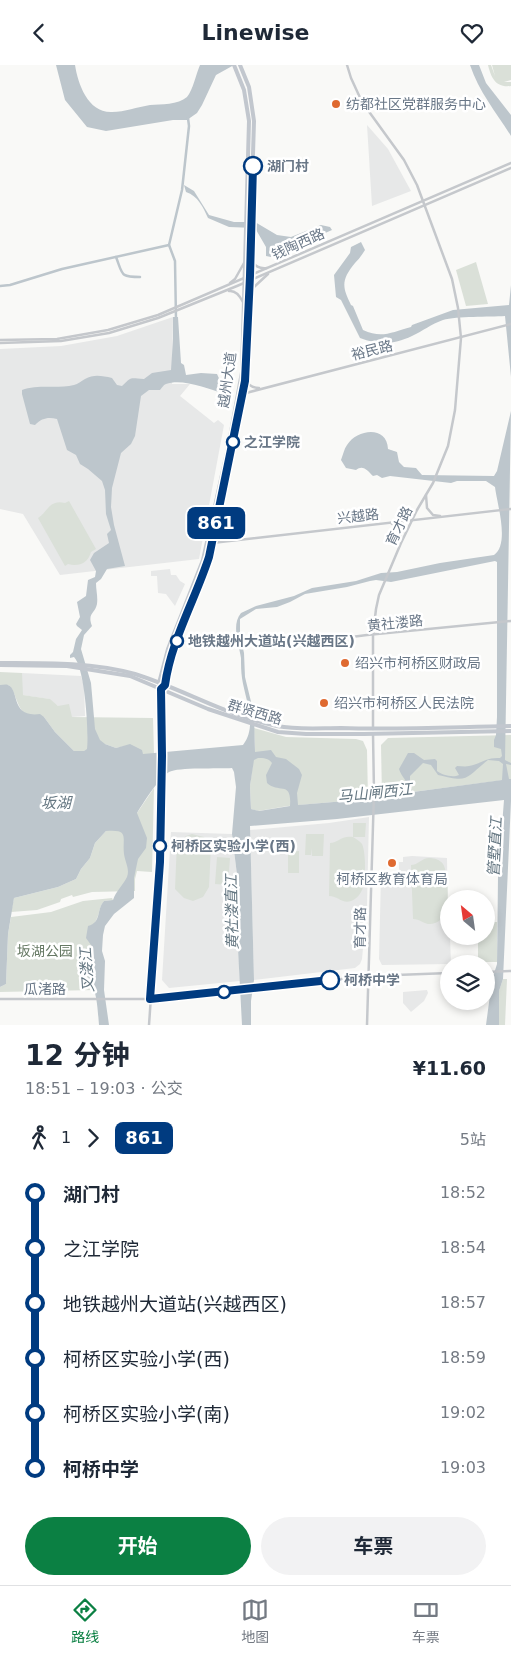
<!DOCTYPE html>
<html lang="zh">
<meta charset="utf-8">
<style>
:root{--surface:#fff;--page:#f2f2f3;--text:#1f2937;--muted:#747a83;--line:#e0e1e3;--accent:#0b8043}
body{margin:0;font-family:"DejaVu Sans","Noto Sans SC",sans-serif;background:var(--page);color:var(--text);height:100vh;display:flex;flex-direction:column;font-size:19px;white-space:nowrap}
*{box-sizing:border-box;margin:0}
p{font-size:16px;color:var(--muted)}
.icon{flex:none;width:28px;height:28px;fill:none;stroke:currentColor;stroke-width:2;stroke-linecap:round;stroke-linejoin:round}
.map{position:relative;height:960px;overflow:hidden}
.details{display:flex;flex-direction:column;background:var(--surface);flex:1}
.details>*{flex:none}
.badge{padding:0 10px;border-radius:8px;font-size:18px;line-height:32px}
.needle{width:32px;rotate:331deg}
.fabs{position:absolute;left:440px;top:825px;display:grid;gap:10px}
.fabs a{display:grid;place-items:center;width:55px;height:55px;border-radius:50%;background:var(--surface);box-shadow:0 2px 8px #0003;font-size:25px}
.map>.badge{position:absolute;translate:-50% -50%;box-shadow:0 0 0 2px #fff}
.legs{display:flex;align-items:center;gap:8px;height:55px;padding:0 25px;font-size:16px}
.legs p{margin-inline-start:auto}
.summary{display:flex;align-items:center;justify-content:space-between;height:85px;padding:0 25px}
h1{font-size:28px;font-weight:700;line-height:38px}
.action{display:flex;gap:10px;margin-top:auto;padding:10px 25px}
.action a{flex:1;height:58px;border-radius:30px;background:var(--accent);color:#fff;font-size:20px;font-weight:700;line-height:58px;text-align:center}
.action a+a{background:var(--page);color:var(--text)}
ul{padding:0 25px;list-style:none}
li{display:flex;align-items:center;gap:18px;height:55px;font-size:19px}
li i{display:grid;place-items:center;width:8px;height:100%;margin:0 6px;background:currentColor}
li i::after{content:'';width:12px;height:12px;margin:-6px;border:4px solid;border-radius:50%;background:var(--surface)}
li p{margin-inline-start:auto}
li:first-child i{background:linear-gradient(#0000 50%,currentColor 0)}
li:last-child i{background:linear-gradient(currentColor 50%,#0000 0)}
header{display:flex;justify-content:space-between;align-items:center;height:65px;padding:0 25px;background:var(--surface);font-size:22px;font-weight:700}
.tab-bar{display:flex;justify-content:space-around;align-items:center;height:70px;border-top:1px solid var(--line);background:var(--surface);font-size:14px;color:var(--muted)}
.tab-bar a{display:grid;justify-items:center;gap:2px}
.tab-bar .on{color:var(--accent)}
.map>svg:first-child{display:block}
.built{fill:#e7e8e8}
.green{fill:#dae0d8}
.water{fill:#bdc6cc;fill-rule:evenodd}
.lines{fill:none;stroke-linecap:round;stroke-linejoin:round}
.canal{stroke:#bdc6cc;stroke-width:2.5}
.minor{stroke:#c5c8cc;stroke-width:2.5}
.major{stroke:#c2c7ce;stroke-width:4}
.line-1-casing{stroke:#fff;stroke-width:11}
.line-1{stroke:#003b80;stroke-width:8}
.poi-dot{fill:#df6a31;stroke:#fff;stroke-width:2}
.stop-1-dot{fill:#fff;stroke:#003b80;stroke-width:2.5}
.labels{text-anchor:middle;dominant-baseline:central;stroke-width:5;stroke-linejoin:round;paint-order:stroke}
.poi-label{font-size:14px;fill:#697787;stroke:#fff;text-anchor:start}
.stop-label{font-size:14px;font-weight:bold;fill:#697787;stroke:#fff;text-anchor:start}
.street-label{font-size:14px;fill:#697787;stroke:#fff}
.park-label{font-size:14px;fill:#667964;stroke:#fff}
.water-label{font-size:15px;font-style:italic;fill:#657782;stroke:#fff}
</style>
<header><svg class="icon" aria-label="back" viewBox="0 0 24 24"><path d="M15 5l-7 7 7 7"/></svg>Linewise<svg class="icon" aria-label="heart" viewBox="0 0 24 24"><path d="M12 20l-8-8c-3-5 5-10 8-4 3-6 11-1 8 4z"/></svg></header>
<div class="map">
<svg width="511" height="960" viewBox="0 0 511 960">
<rect width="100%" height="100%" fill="#f9f9f7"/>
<g class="built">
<polygon points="367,60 388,84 411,126 372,141"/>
<polygon points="173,252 172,319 190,319 180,331 214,358 218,355 224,360 199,494 60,510 23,449 0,444 0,284 61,281 117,271"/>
<polygon points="170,504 171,510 176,510 180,516 185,519 175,541 166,529 158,528 157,511 151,511 151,506"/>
<polygon points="22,608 81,611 84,621 85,651 72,652 49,634 22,630"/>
<polygon points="369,752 367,840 362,894 360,899 355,903 254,915 250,765 329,758"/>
<polygon points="171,767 232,769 239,826 237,865 240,916 169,923 162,915"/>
<polygon points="412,791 447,793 448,859 449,871 450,871 451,899 382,900 379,894 381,810 399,809 399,797 403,797 403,792"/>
<polygon points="427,925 428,928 424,936 411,947 403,938 403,927"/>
</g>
<g class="green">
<path d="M488 0H491L495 11 492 0H511V15L504 17H511V21C496 23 491 13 488 0Z"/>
<polygon points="476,197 488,239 466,241 456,205"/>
<path d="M69 436 96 484 91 487C88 498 79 502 68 499L65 501 38 453C48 447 49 434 65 438Z"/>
<path d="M0 607 22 608 23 630 50 634 58 641 69 639 72 652 153 653 154 689H143L130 680 116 683 105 679 84 686H74L55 667 44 652C39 651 33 652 28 650 16 646 16 623 8 620 8 620 1 620 0 620Z"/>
<polygon points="254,663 286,672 356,674 363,676 367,685 368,734 288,741 258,746 251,744 250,721 255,682"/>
<polygon points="511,670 511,714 382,731 381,680 388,673"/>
<polygon points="154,723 152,807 137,806 135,814 135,826 92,827 73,832 72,830 61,834 60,837 37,845 11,847 14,833 58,822 76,814 81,804 90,793 95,778 106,766 137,748"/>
<path d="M353 758H366L365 772H353C356 774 360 776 362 779 366 787 366 817 362 825 360 830 356 834 351 836 342 839 338 831 329 831L330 778C338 778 341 770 353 772Z"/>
<polygon points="192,769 204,772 211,781 209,822 203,832 193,836 184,833 175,824 177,776 181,776 186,771"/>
<polygon points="306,769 324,769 323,791 312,791 311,783 311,790 305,790"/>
<polygon points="299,786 299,808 288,808 288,787"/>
<polygon points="217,792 230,793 228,820 215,819"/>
<path d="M429 793C435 793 440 795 443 799 448 806 449 838 446 846 444 852 440 856 435 858 426 862 421 854 413 854L411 800C418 800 422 793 429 793Z"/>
<path d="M112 833 113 835 104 836C98 843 100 852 93 860L92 881 90 888 81 901 91 913 95 925 0 927V922L6 919 8 869 11 852 51 847 83 836Z"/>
<polygon points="486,857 497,857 497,897 478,897 478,871 486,871"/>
<polygon points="503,914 507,914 505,960 499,960 499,926"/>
</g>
<g class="water">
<path d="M56 0H75C78 19 88 48 112 47 125 47 137 42 150 40 161 39 178 40 187 32 193 25 196 9 200 0H234L216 10 202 40 197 48 187 55H173L106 66 87 62 65 35Z"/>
<path d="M470 0H479L486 18 511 50V71C496 47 479 27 470 0Z"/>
<path d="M184 120 194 126 209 150 234 157H255L277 170 291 172 321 160 330 162 332 165 271 192 266 191V182L255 163 229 162 208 153C203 142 198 131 186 127Z"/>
<path d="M361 177 365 185C362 190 359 194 355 198 341 215 342 222 351 240L353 241 363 265C382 274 392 267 411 262L412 260 453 245 509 240 511 220V312L505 251C489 252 457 251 443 255 431 259 423 266 412 271 393 280 379 280 360 273L341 235 336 232 334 210 350 188 351 182Z"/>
<path d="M173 252H178L181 298 184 300 186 310 201 308 217 309 223 322 230 327 228 334 223 332 222 328C207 323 181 313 166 319 163 320 162 323 160 325H149L141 331 135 371 131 379 121 388 112 423 111 442 114 460 125 501 107 504 101 514 96 518C96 525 98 532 97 539 95 549 87 548 92 561L84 570 81 584 91 618 95 664 100 675 105 679 116 683 130 679 142 685 143 689 243 680C258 661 245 634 242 613 241 606 241 600 241 593 239 579 231 560 241 548L256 541 294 531 312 523 356 516 381 508 397 507 440 498 494 490C510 479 497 439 495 422L486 416H457L451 418 390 411 382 413 377 410 373 411C368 406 363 399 356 405L346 403 341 395C343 390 344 384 347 380 357 364 387 360 388 384L397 387 399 397 404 402 416 403 422 410 494 411 497 406 511 346 505 695 511 698V700L506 699 509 714H511V736L503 914 499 926V960H486L492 915 497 899 498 812 504 735 337 754 250 761 254 915 251 936V960H242L237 865 239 826 232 769 236 722 234 707 232 703C219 704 178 702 169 707 158 714 144 737 137 748L147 773 146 783 138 794 134 813V833L114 849 105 861 103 870 102 886 105 896 104 925 109 960H99C97 935 97 921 81 902V895L90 888 91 880 86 873 88 861C102 857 96 845 104 836L113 835C116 826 123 820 127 812 130 804 125 797 124 789 122 772 130 764 106 766L95 778 90 793 81 804 76 814 58 822 14 833 8 869 6 919 0 922V620C3 620 6 619 8 620 20 625 10 653 40 649L44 652 55 667 74 686H84L87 684C89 668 85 603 74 592L70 593V590L73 587 76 574 82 565 77 561 76 559 80 552 77 537 86 531 88 515 95 512 96 506 90 495 94 488 109 478 107 469 111 465 106 449 105 425 102 416 88 404 80 399 76 390 67 385 57 354C48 352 42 353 35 360L30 359 22 329V325C37 319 58 324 74 320 78 319 81 316 85 314 94 309 102 311 112 313L117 320 122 321C132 311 130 313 144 314L152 308 171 305 173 274ZM495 496 497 497V652L496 670 494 675V682L501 684 502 691 500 693C486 692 481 699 469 701 465 702 461 701 457 701L455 703 459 710C453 713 442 710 437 706V696L435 694 424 695 414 688H408L399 704C402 714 411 717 406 727L382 731 381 733 298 740 297 728 302 710 299 704 286 694 276 692 271 685 255 687 254 649 245 612 244 588 240 570V554L256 544 277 542 290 537 305 529 347 522 370 516 376 515 391 517ZM258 693C264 693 268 693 272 698L266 710 267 718C279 729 292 715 290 741L259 746 251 744 250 721 254 695ZM488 695 499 696 503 699 502 715 413 727 410 723V711L423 698 431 700 438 710C470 718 465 713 488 695Z"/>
</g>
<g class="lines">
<g class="canal">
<path d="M116 192C123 210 120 212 140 212"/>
<polyline points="0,221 10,220 62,204 169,180"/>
<polyline points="176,255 175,196 169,180 182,125 189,61 188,53"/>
</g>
<g class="minor">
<polyline points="347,0 351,13 362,37 404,95 417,120 452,214 458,243 461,273 455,345 448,381 433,418 417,445 401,478 379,530 376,544 373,570 373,664"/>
<path d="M251 195C255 201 259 204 267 203"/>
<polyline points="230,218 235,214 244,198"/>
<path d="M229 226C236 225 240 231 243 237"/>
<polyline points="250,229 254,222 268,209"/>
<polyline points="0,275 57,274 108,265 158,250 511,98"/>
<polyline points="0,278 61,276 109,268 158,253 237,221 511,103"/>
<path d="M245 314C248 320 252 323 259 323"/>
<polyline points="242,329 511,259"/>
<polyline points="426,430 427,443 433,450 440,451"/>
<polyline points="391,458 399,464 401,475"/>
<polyline points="212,478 511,444"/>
<polyline points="281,581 367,570 511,556"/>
<polyline points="486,907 511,906"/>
<polyline points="0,934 151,934 370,911 449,908"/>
<path d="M149 960C157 848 163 737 161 624"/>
<polyline points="367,960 374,727 373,669"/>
</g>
<g class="major">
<path d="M0 598C45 598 91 597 135 609 183 624 227 651 277 661 298 665 320 663 341 663 398 665 454 662 511 661"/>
<polyline points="0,600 67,601 130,611 208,644 278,667 306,669 364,669 511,666"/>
<path d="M161 624 165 620C171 575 195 535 209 492L241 337 247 289 254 56 249 22 240 0"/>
<polyline points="161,624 159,618 168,584 203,495 228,383 242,307 249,56 244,25 234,0"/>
</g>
</g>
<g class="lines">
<defs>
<path id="line-1" d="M253 101 250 211 245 316 209 492C195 535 171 576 165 620L161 624 162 691 160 797 150 934 330 915"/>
</defs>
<use href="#line-1" class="line-1-casing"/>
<use href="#line-1" class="line-1"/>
</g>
<g class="poi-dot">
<circle cx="336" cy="39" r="5"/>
<circle cx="345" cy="598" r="5"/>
<circle cx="324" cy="638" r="5"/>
<circle cx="392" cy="798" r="5"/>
</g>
<g class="stop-1-dot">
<circle cx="253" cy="101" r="9"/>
<circle cx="233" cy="377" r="6"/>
<circle cx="177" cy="576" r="6"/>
<circle cx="160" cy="781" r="6"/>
<circle cx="330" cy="915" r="9"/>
<circle cx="224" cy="927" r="6"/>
</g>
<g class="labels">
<g class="poi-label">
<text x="346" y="39">纺都社区党群服务中心</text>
<text x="355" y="598">绍兴市柯桥区财政局</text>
<text x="334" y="638">绍兴市柯桥区人民法院</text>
<text x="392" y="814" text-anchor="middle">柯桥区教育体育局</text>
</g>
<g class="stop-label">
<text x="267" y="101">湖门村</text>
<text x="244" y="377">之江学院</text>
<text x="188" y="576">地铁越州大道站(兴越西区)</text>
<text x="171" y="781">柯桥区实验小学(西)</text>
<text x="344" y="915">柯桥中学</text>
</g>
<g class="street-label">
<text transform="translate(298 179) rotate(-24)">钱陶西路</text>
<text transform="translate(372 285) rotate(-14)">裕民路</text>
<text transform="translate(227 315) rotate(-82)">越州大道</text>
<text transform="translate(358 451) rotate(-6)">兴越路</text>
<text transform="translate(399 461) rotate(-64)">育才路</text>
<text transform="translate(395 558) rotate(-6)">黄社溇路</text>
<text transform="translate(255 647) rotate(16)">群贤西路</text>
<text transform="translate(360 863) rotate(-89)">育才路</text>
<text x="45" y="924">瓜渚路</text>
</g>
<g class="park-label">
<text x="45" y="886">坂湖公园</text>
</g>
<g class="water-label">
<text transform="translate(375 728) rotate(-6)">马山闸西江</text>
<text x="56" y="738">坂湖</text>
<text transform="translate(495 782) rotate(-87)">管墅直江</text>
<text transform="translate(232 847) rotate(-91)">黄社溇直江</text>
<text transform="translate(87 905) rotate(-94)">叉溇江</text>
</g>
</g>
</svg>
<div class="fabs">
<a><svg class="needle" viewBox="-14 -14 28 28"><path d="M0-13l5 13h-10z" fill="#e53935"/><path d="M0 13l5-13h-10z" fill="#747a83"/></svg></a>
<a><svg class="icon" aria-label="layers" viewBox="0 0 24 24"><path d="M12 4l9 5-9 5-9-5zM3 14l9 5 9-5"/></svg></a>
</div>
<b class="badge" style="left:216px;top:458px;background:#003b80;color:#fff">861</b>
</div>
<section class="details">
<div class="summary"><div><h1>12 分钟</h1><p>18:51 – 19:03 · 公交</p></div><b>¥11.60</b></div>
<div class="legs"><svg class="icon" aria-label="walk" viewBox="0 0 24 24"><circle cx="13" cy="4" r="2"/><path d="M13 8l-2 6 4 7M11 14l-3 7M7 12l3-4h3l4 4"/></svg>1<svg class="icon" aria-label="forward" viewBox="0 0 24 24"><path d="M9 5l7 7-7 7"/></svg><b class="badge" style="background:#003b80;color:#fff">861</b><p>5站</p></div>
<ul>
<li><i style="color:#003b80"></i><b>湖门村</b><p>18:52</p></li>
<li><i style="color:#003b80"></i><span>之江学院</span><p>18:54</p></li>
<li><i style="color:#003b80"></i><span>地铁越州大道站(兴越西区)</span><p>18:57</p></li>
<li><i style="color:#003b80"></i><span>柯桥区实验小学(西)</span><p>18:59</p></li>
<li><i style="color:#003b80"></i><span>柯桥区实验小学(南)</span><p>19:02</p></li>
<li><i style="color:#003b80"></i><b>柯桥中学</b><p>19:03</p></li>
</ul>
<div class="action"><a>开始</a><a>车票</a></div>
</section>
<nav class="tab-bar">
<a class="on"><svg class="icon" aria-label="directions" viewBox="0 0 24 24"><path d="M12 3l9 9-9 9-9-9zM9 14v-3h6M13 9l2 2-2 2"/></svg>路线</a>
<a><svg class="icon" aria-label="map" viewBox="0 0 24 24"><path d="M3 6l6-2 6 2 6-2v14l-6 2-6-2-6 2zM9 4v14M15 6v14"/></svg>地图</a>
<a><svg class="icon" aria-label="tickets" viewBox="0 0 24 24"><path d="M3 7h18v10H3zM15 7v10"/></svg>车票</a>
</nav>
